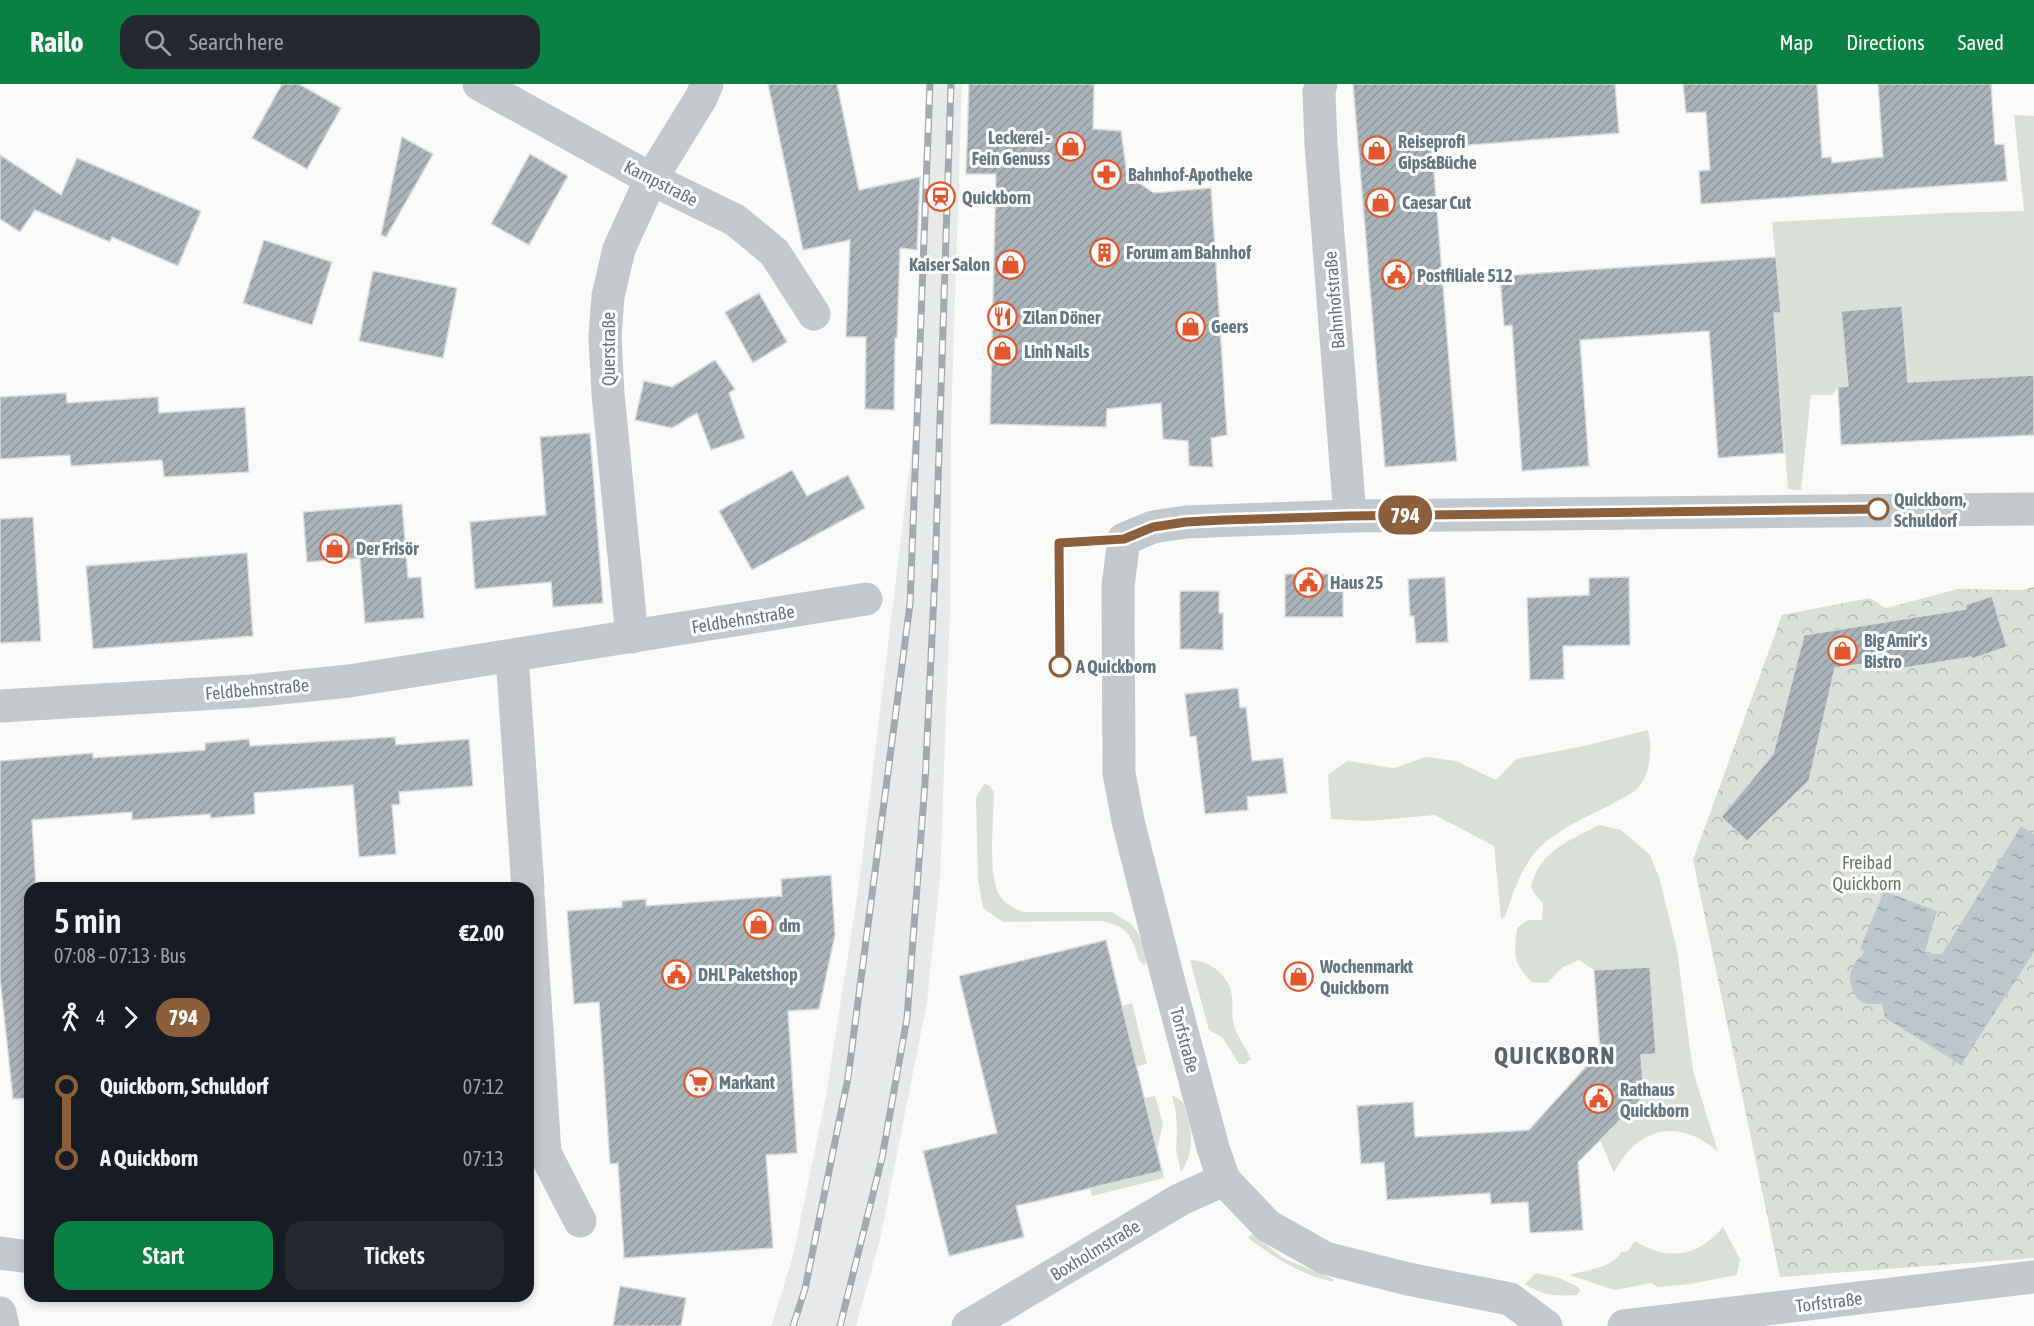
<!DOCTYPE html>
<meta charset="utf-8">
<style>
:root{--surface:#171b24;--page:#242831;--text:#f1f3f6;--muted:#9ea1a6;--accent:#0b8043}
body{margin:0;font-family:"Asap Condensed",sans-serif;background:var(--page);color:var(--text);height:100vh;display:flex;flex-direction:column;font-size:22px;white-space:nowrap}
*{box-sizing:border-box;margin:0}
p{font-size:20px;color:var(--muted)}
.icon{flex:none;width:33px;height:33px;fill:none;stroke:currentColor;stroke-width:2;stroke-linecap:round;stroke-linejoin:round}
.map{position:relative;flex:1;overflow:hidden}
.panel{position:absolute;left:24px;top:798px;width:510px;height:420px;display:flex;flex-direction:column;background:var(--surface);border-radius:18px;box-shadow:0 3px 9px #0003}
.panel>*{flex:none}
.badge{padding:0 12px;border-radius:20px;font-size:21px;line-height:39px}
.map>.badge{position:absolute;translate:-50% -50%;box-shadow:0 0 0 3px #fff}
.legs{display:flex;align-items:center;gap:9px;height:66px;padding:0 30px;font-size:20px}
.legs p{margin-inline-start:auto}
.headline{display:flex;align-items:center;justify-content:space-between;height:102px;padding:0 30px}
h1{font-size:33px;font-weight:600;line-height:45px}
.action{display:flex;gap:12px;margin-top:auto;padding:12px 30px}
.action a{flex:1;height:69px;border-radius:18px;background:var(--accent);color:#fff;font-size:24px;font-weight:600;line-height:69px;text-align:center}
.action a+a{background:var(--page);color:var(--text)}
ul{padding:0 30px;list-style:none}
li{display:flex;align-items:center;gap:21px;height:72px;font-size:22px}
li i{display:grid;place-items:center;width:9px;height:100%;margin:0 8px;background:currentColor}
li i::after{content:'';width:15px;height:15px;margin:-8px;border:4px solid;border-radius:50%;background:var(--surface)}
li p{margin-inline-start:auto}
li:first-child i{background:linear-gradient(#0000 50%,currentColor 0)}
li:last-child i{background:linear-gradient(currentColor 50%,#0000 0)}
header{display:flex;align-items:center;gap:36px;box-sizing:border-box;height:84px;padding:0 30px;background:var(--accent);color:#fff}
header strong{font-size:28px}
nav{display:flex;gap:33px;margin-inline-start:auto;font-size:21px}
.search{width:420px;height:54px;background:var(--page);display:flex;align-items:center;gap:15px;box-sizing:border-box;padding:0 21px;border-radius:18px;color:var(--muted);font-size:22px}
.map>svg:first-child{display:block}
.built{fill:#e8e9e9}
.grass{fill:#dadfd7}
.forest{fill:url(#forest-crowns)}
.water{fill:url(#water-ripples)}
.building{fill:url(#building-hatch);stroke:#dcdcda;stroke-width:1.5}
.lines{fill:none;stroke-linecap:round;stroke-linejoin:round}
.minor{stroke:#c3c8cc;stroke-width:33}
.rail-casing{stroke:#a2aab0;stroke-width:7}
.rail{stroke:#fff;stroke-width:4.5;stroke-dasharray:14;stroke-linecap:butt}
.line-1-casing{stroke:#fff;stroke-width:14}
.line-1{stroke:#8b5e3c;stroke-width:9}
.stop-1-dot{fill:#fff;stroke:#8b5e3c;stroke-width:3}
.labels{text-anchor:middle;dominant-baseline:central;stroke-width:6;stroke-linejoin:round;paint-order:stroke}
.poi-label{font-size:18px;font-weight:bold;fill:#657683;stroke:#fff;text-anchor:start}
.street-label{font-size:18px;fill:#657683;stroke:#fff}
.stop-label{font-size:18px;font-weight:bold;fill:#657683;stroke:#fff;text-anchor:start}
.park-label{font-size:18px;fill:#687a64;stroke:#fff}
.district-label{font-size:24px;font-weight:bold;letter-spacing:1.5px;fill:#57646e;stroke:#fff}
</style>
<header>
<strong>Railo</strong>
<div class="search"><svg class="icon" aria-label="search" viewBox="0 0 24 24"><circle cx="10" cy="10" r="6"/><path d="M15 15l6 6"/></svg>Search here</div>
<nav><a>Map</a><a>Directions</a><a>Saved</a></nav>
</header>
<div class="map">
<svg width="2034" height="1242" viewBox="0 0 2034 1242">
<defs>
<pattern id="forest-crowns" width="20" height="18" patternUnits="userSpaceOnUse" patternTransform="scale(1.5)"><rect width="20" height="18" fill="#dadfd7"/><path d="M2 6a3 3 0 1 1 6 0M12 15a3 3 0 1 1 6 0" fill="none" stroke="#b4b9b4"/></pattern>
<pattern id="water-ripples" width="26" height="14" patternUnits="userSpaceOnUse" patternTransform="scale(1.5)"><rect width="26" height="14" fill="#bbc7cb"/><path d="M2 4q2-2 4 0t4 0M15 11q2-2 4 0t4 0" fill="none" stroke="#9ca6aa"/></pattern>
<pattern id="building-hatch" width="6" height="6" patternUnits="userSpaceOnUse" patternTransform="scale(1.5)"><rect width="6" height="6" fill="#aab3b9"/><path d="M-1 1l2-2M0 6l6-6M5 7l2-2" fill="none" stroke="#8e969c"/></pattern>
</defs>
<rect width="100%" height="100%" fill="#fafaf8"/>
<polygon class="built" points="926,0 962,0 951,340 950,526 940,795 927,918 880,1156 856,1242 771,1242 793,1172 826,1012 859,800 915,339"/>
<g class="grass">
<polygon points="2014,31 2034,32 2034,291 1908,298 1902,222 1842,227 1848,302 1838,303 1832,311 1811,311 1801,406 1788,405 1774,229 1781,228 1772,138 1945,129 2024,127"/>
<path d="M1648 646C1653 665 1651 692 1635 707 1631 710 1624 713 1619 716 1593 731 1562 742 1540 763 1521 782 1513 809 1505 833L1501 834 1494 762 1435 731 1368 737 1331 735 1328 691 1347 677 1394 684 1426 673 1456 677 1496 696 1516 675 1584 662Z"/>
<path d="M984 700 989 701 994 708C994 732 987 794 1000 812 1006 821 1014 824 1024 828H1112L1130 839 1138 849 1146 867 1148 878 1144 881C1139 878 1139 876 1137 870 1131 848 1123 841 1101 837L1003 838 983 824 978 795 976 714Z"/>
<path d="M1599 741 1621 746 1650 771 1660 796 1677 866 1693 987 1718 1068C1679 1033 1637 1043 1614 1089L1600 1056 1644 1012 1641 971 1656 969 1650 883 1594 886 1579 876 1563 883 1547 899 1532 898C1512 878 1514 871 1517 844L1528 836H1542L1543 819 1535 810 1531 802C1541 766 1569 757 1599 741Z"/>
<path d="M1190 876C1210 876 1230 892 1232 913 1233 922 1231 932 1234 941 1237 953 1246 963 1251 975L1245 980H1239L1223 954 1209 946Z"/>
<polygon points="1132,919 1147,980 1137,982 1122,922"/>
<path d="M1172 1011 1183 1018C1191 1045 1197 1063 1181 1089L1176 1065 1177 1048 1176 1029Z"/>
<polygon points="1155,1012 1163,1040 1157,1066 1164,1094 1092,1112 1090,1105 1154,1089 1136,1016"/>
<path d="M1723 1143 1740 1175 1737 1191 1690 1200 1658 1203 1651 1199 1615 1206 1569 1191C1585 1186 1614 1184 1621 1168L1628 1167 1635 1157C1668 1178 1698 1173 1723 1143Z"/>
<path d="M1252 1150 1283 1174 1333 1195 1334 1198C1301 1191 1275 1174 1248 1154Z"/>
<path d="M1536 1189 1559 1194 1578 1203 1580 1207 1577 1211C1555 1212 1544 1212 1525 1200Z"/>
</g>
<polygon class="forest" points="2034,503 2034,1174 1780,1193 1693,776 1782,531 1870,514 1886,524 1958,505 2022,506"/>
<path class="water" d="M2021 742 2034 750V868L1961 981 1885 934 1882 920C1875 920 1865 921 1859 916 1856 913 1853 907 1852 904 1846 888 1854 877 1866 868L1860 865 1884 807 1937 827 1924 870H1942Z"/>
<g class="building">
<polygon points="282,0 299,0 341,24 307,85 252,54"/>
<polygon points="768,0 837,0 859,106 920,93 917,166 900,164 897,254 895,254 894,326 865,325 866,253 846,253 850,156 803,166"/>
<polygon points="969,0 1094,0 1093,45 1121,47 1127,91 1154,109 1211,104 1227,351 1211,354 1213,383 1189,382 1188,357 1163,355 1161,319 1107,325 1106,343 990,340 996,90 966,90"/>
<polygon points="1353,0 1615,0 1619,49 1432,64 1457,377 1385,383"/>
<polygon points="1683,0 1817,0 1822,74 1831,73 1832,79 1883,73 1878,0 1991,0 1995,61 2004,60 2007,97 1701,120 1699,87 1710,86 1706,28 1686,29"/>
<polygon points="402,53 433,70 386,153 381,151"/>
<polygon points="530,70 568,92 529,161 491,140"/>
<polygon points="0,71 61,111 77,74 201,127 178,182 112,153 110,158 35,126 20,148 0,135"/>
<polygon points="264,156 332,178 312,241 243,219"/>
<polygon points="1776,173 1781,229 1774,229 1784,369 1718,374 1709,247 1580,256 1589,382 1522,387 1512,241 1504,242 1500,192"/>
<polygon points="373,187 457,204 443,274 359,257"/>
<polygon points="759,209 787,258 753,279 725,228"/>
<polygon points="1902,222 1908,298 2034,291 2034,351 1841,361 1838,303 1848,302 1841,227"/>
<polygon points="715,276 735,305 729,309 745,354 711,366 697,329 672,344 635,336 644,297 672,303"/>
<polygon points="66,309 67,319 158,313 159,329 245,323 249,388 164,393 162,376 71,382 70,371 0,375 0,313"/>
<polygon points="590,349 603,519 553,523 551,498 475,505 470,438 546,431 540,353"/>
<polygon points="792,386 807,412 848,391 865,424 752,486 719,427"/>
<polygon points="402,420 408,494 421,493 424,534 365,539 360,474 307,478 303,428"/>
<polygon points="33,433 41,557 0,559 0,435"/>
<polygon points="247,469 253,552 93,565 86,482"/>
<rect x="1285" y="490" width="58" height="43"/>
<polygon points="1445,493 1448,558 1416,559 1414,532 1410,532 1408,495"/>
<polygon points="1629,493 1630,561 1563,562 1564,595 1530,596 1527,514 1589,511 1589,494"/>
<polygon points="1180,507 1219,507 1219,529 1223,529 1223,566 1180,565"/>
<polygon points="1992,512 2007,563 1972,575 1971,573 1899,585 1898,575 1835,584 1809,697 1747,757 1721,733 1773,670 1804,551 1966,525 1965,521"/>
<polygon points="1238,604 1240,624 1246,623 1252,677 1283,674 1287,709 1247,713 1248,726 1205,730 1196,652 1190,653 1185,610"/>
<polygon points="395,653 396,661 469,655 473,702 399,708 400,720 392,721 396,770 359,773 353,701 254,709 255,730 211,734 210,730 132,736 132,728 32,736 36,804 30,804 30,1014 13,1015 0,894 0,677 93,669 93,674 205,666 205,659 249,655 250,662"/>
<polygon points="831,791 835,851 819,925 788,927 797,1069 766,1071 773,1164 624,1174 618,1079 610,1080 599,918 574,920 567,827 622,823 622,817 646,815 646,822 782,812 781,795"/>
<polygon points="1106,856 1162,1087 1016,1122 1024,1153 949,1172 923,1067 997,1049 959,892"/>
<polygon points="1650,883 1656,970 1641,971 1644,1012 1578,1078 1583,1146 1530,1149 1528,1118 1491,1120 1490,1109 1387,1116 1384,1078 1361,1080 1357,1022 1413,1018 1415,1053 1529,1046 1600,967 1594,886"/>
<polygon points="620,1202 686,1214 681,1242 613,1242"/>
</g>
<g class="lines">
<g class="minor">
<polyline points="479,0 651,95 735,136 774,168 814,230"/>
<polyline points="1321,0 1319,8 1321,61 1350,432"/>
<polyline points="632,553 608,310 605,253 608,212 619,165 651,95 701,14 707,0"/>
<polyline points="512,572 528,804"/>
<polyline points="0,622 251,607 349,597 866,515"/>
<polyline points="528,810 545,1069 580,1137"/>
<polyline points="0,1169 30,1173"/>
<polyline points="0,1229 3,1242"/>
<polyline points="968,1242 1181,1115 1224,1096"/>
<polyline points="1546,1242 1510,1215 1408,1195 1325,1174 1268,1142 1224,1096 1213,1064 1167,891 1128,737 1119,689 1118,502 1124,455 1153,443 1186,438 1350,432 2034,425"/>
<polyline points="1624,1242 2034,1193"/>
</g>
<defs>
<g id="rail">
<polyline points="793,1242 805,1205 848,994 910,520 930,0"/>
<polyline points="840,1242 882,1074 907,934 925,699 935,490 951,0"/>
</g>
</defs>
<use href="#rail" class="rail-casing"/>
<use href="#rail" class="rail"/>
</g>
<g class="lines">
<defs>
<polyline id="line-1" points="1060,582 1059,459 1124,455 1153,443 1186,438 1223,436 1350,432 1878,425"/>
</defs>
<use href="#line-1" class="line-1-casing"/>
<use href="#line-1" class="line-1"/>
</g>
<defs>
<symbol id="shop-ring" viewBox="-11 -11 22 22"><circle r="9.5" fill="#fff" stroke="#e4572e" stroke-width="1.5"/><path d="M-5-2.5h2.3a2.7 3.5 0 0 1 5.4 0H5L5.5 6h-11ZM-1.5-2.5h3a1.5 2.3 0 0 0-3 0Z" fill="#e4572e"/></symbol>
<symbol id="pharmacy-ring" viewBox="-11 -11 22 22"><circle r="9.5" fill="#fff" stroke="#e4572e" stroke-width="1.5"/><path d="M-2-6h4v4h4v4h-4v4h-4v-4h-4v-4h4Z" fill="#e4572e"/></symbol>
<symbol id="station-ring" viewBox="-11 -11 22 22"><circle r="9.5" fill="#fff" stroke="#e4572e" stroke-width="1.5"/><path d="M-3-6H3Q5-6 5-4V2Q5 4 3 4L4.5 6H3L1.5 4h-3L-3 6H-4.5L-3 4Q-5 4-5 2V-4Q-5-6-3-6ZM-3.5-4v3h7v-3ZM-3.5 1v1.5H-2V1ZM2 1v1.5H3.5V1Z" fill="#e4572e"/></symbol>
<symbol id="building-ring" viewBox="-11 -11 22 22"><circle r="9.5" fill="#fff" stroke="#e4572e" stroke-width="1.5"/><path d="M-4-6H4V6H1V3H-1V6H-4ZM-2.5-4.3h1.7v1.8h-1.7ZM.8-4.3h1.7v1.8H.8ZM-2.5-1h1.7V.8h-1.7ZM.8-1h1.7V.8H.8Z" fill="#e4572e"/></symbol>
<symbol id="civic-ring" viewBox="-11 -11 22 22"><circle r="9.5" fill="#fff" stroke="#e4572e" stroke-width="1.5"/><path d="M-.6-6.5H3V-4.5H.6V-3L4-1V1h2V6H-6V1h2V-1L-.6-3ZM-1.2 2.5V6h2.4V2.5Z" fill="#e4572e"/></symbol>
<symbol id="restaurant-ring" viewBox="-11 -11 22 22"><circle r="9.5" fill="#fff" stroke="#e4572e" stroke-width="1.5"/><path d="M-5-6h1v4h1v-4h1v4h1v-4h1v5L-1.5 .5V6h-2V.5L-5-1ZM5-6V6H3V1.5H1.5Q1.5-4 5-6Z" fill="#e4572e"/></symbol>
<symbol id="supermarket-ring" viewBox="-11 -11 22 22"><circle r="9.5" fill="#fff" stroke="#e4572e" stroke-width="1.5"/><path d="M-6-5.5h2.5l.6 2H6L4.5 2H-2.5L-4.4-4H-6ZM-1.5 3.2a1.3 1.3 0 1 0 .1 0ZM3 3.2a1.3 1.3 0 1 0 .1 0Z" fill="#e4572e"/></symbol>
</defs>
<g fill-rule="evenodd">
<use href="#shop-ring" x="1054" y="46" width="33" height="33"/>
<use href="#shop-ring" x="1360" y="50" width="33" height="33"/>
<use href="#pharmacy-ring" x="1090" y="74" width="33" height="33"/>
<use href="#station-ring" x="924" y="96" width="33" height="33"/>
<use href="#shop-ring" x="1364" y="102" width="33" height="33"/>
<use href="#building-ring" x="1088" y="152" width="33" height="33"/>
<use href="#shop-ring" x="994" y="164" width="33" height="33"/>
<use href="#civic-ring" x="1380" y="174" width="33" height="33"/>
<use href="#restaurant-ring" x="986" y="216" width="33" height="33"/>
<use href="#shop-ring" x="1174" y="226" width="33" height="33"/>
<use href="#shop-ring" x="986" y="250" width="33" height="33"/>
<use href="#shop-ring" x="318" y="448" width="33" height="33"/>
<use href="#civic-ring" x="1292" y="482" width="33" height="33"/>
<use href="#shop-ring" x="1826" y="550" width="33" height="33"/>
<use href="#shop-ring" x="742" y="824" width="33" height="33"/>
<use href="#civic-ring" x="660" y="874" width="33" height="33"/>
<use href="#shop-ring" x="1282" y="876" width="33" height="33"/>
<use href="#supermarket-ring" x="682" y="982" width="33" height="33"/>
<use href="#civic-ring" x="1582" y="998" width="33" height="33"/>
</g>
<g class="stop-1-dot">
<circle cx="1878" cy="425" r="10"/>
<circle cx="1060" cy="582" r="10"/>
</g>
<g class="labels">
<g class="poi-label">
<text x="1050" y="53" text-anchor="end">Leckerei -<tspan x="1050" dy="21">Fein Genuss</tspan></text>
<text x="1398" y="57">Reiseprofi<tspan x="1398" dy="21">Gips&amp;Büche</tspan></text>
<text x="1128" y="90">Bahnhof-Apotheke</text>
<text x="962" y="113">Quickborn</text>
<text x="1402" y="118">Caesar Cut</text>
<text x="1126" y="168">Forum am Bahnhof</text>
<text x="990" y="180" text-anchor="end">Kaiser Salon</text>
<text x="1417" y="191">Postfiliale 512</text>
<text x="1023" y="233">Zilan Döner</text>
<text x="1211" y="242">Geers</text>
<text x="1024" y="267">Linh Nails</text>
<text x="356" y="464">Der Frisör</text>
<text x="1330" y="498">Haus 25</text>
<text x="1864" y="556">Big Amir's<tspan x="1864" dy="21">Bistro</tspan></text>
<text x="779" y="841">dm</text>
<text x="1320" y="882">Wochenmarkt<tspan x="1320" dy="21">Quickborn</tspan></text>
<text x="698" y="890">DHL Paketshop</text>
<text x="719" y="998">Markant</text>
<text x="1620" y="1005">Rathaus<tspan x="1620" dy="21">Quickborn</tspan></text>
</g>
<g class="street-label">
<text transform="translate(661 99) rotate(27)">Kampstraße</text>
<text transform="translate(1334 216) rotate(-95)">Bahnhofstraße</text>
<text transform="translate(608 265) rotate(-90)">Querstraße</text>
<text transform="translate(743 535) rotate(-9)">Feldbehnstraße</text>
<text transform="translate(257 605) rotate(-5)">Feldbehnstraße</text>
<text transform="translate(1185 956) rotate(75)">Torfstraße</text>
<text transform="translate(1095 1166) rotate(-31)">Boxholmstraße</text>
<text transform="translate(1829 1218) rotate(-7)">Torfstraße</text>
</g>
<g class="stop-label">
<text x="1894" y="415">Quickborn,<tspan x="1894" dy="21">Schuldorf</tspan></text>
<text x="1076" y="582">A Quickborn</text>
</g>
<g class="park-label">
<text x="1867" y="778">Freibad<tspan x="1867" dy="21">Quickborn</tspan></text>
</g>
<g class="district-label">
<text x="1555" y="971">QUICKBORN</text>
</g>
</g>
</svg>
<b class="badge" style="left:1405px;top:431px;background:#8b5e3c;color:#fff">794</b>
<section class="panel">
<div class="headline"><div><h1>5 min</h1><p>07:08 – 07:13 · Bus</p></div><b>€2.00</b></div>
<div class="legs"><svg class="icon" aria-label="walk" viewBox="0 0 24 24"><circle cx="13" cy="4" r="2"/><path d="M13 8l-2 6 4 7M11 14l-3 7M7 12l3-4h3l4 4"/></svg>4<svg class="icon" aria-label="forward" viewBox="0 0 24 24"><path d="M9 5l7 7-7 7"/></svg><b class="badge" style="background:#8b5e3c;color:#fff">794</b></div>
<ul>
<li><i style="color:#8b5e3c"></i><b>Quickborn, Schuldorf</b><p>07:12</p></li>
<li><i style="color:#8b5e3c"></i><b>A Quickborn</b><p>07:13</p></li>
</ul>
<div class="action"><a>Start</a><a>Tickets</a></div>
</section>
</div>
